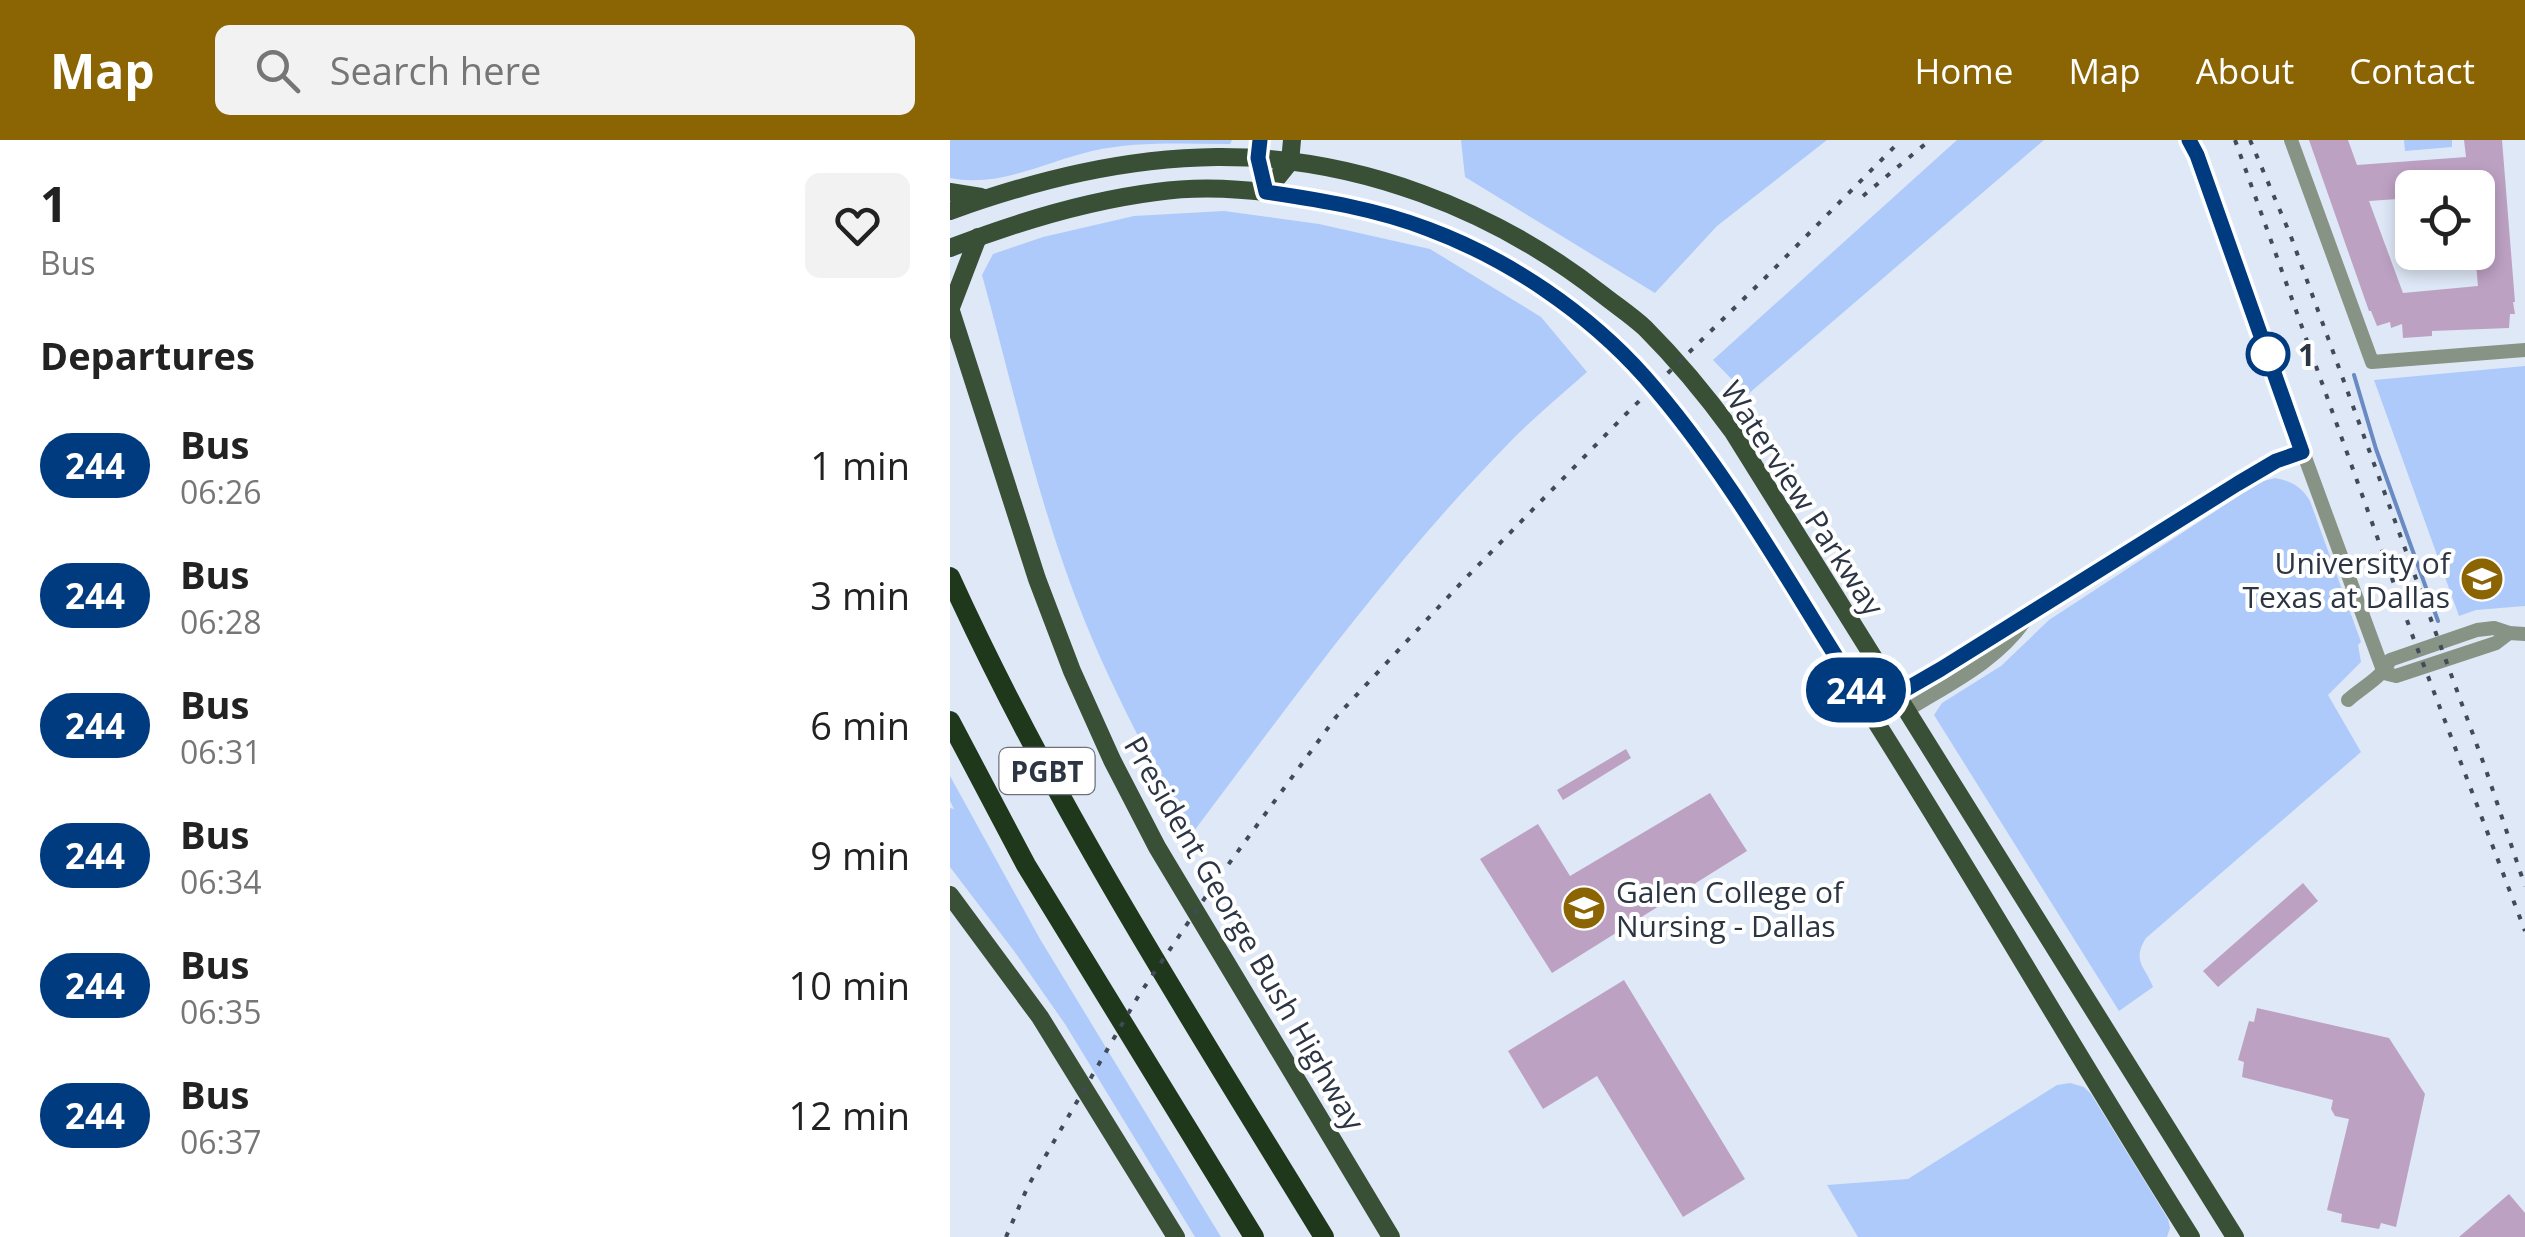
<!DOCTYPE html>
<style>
:root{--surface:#fff;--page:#f2f2f2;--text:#222;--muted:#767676;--accent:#8b6404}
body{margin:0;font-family:"Open Sans",sans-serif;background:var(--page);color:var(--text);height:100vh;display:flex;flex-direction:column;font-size:38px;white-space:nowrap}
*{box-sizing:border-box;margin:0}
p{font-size:32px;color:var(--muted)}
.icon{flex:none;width:55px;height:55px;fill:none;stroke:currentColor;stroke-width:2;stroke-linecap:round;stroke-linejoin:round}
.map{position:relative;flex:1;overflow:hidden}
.sheet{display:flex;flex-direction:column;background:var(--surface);width:950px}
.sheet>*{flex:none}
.badge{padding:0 20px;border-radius:32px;font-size:35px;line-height:65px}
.controls{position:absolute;left:1445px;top:30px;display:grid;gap:20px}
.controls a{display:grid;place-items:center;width:100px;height:100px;border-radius:15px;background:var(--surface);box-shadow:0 5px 15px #0003;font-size:50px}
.map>.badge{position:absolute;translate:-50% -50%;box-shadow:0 0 0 5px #fff}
h2{padding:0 40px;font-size:38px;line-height:90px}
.round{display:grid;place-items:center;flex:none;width:105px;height:105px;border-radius:15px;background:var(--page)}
.summary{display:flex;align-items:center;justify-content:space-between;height:170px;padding:0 40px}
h1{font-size:48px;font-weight:700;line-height:75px}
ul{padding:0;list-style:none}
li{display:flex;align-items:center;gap:30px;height:130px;padding:0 40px}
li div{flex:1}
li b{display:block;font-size:38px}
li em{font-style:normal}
li .badge{min-width:110px;font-weight:700;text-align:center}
header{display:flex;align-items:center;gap:60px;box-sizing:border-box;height:140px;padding:0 50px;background:var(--accent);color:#fff}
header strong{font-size:48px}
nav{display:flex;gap:55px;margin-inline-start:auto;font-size:35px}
.search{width:700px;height:90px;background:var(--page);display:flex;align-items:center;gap:25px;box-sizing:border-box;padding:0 35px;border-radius:15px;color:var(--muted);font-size:38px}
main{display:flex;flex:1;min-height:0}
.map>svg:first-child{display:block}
.green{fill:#adcafb}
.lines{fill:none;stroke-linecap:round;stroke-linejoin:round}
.stream{stroke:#698ac2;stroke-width:4}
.building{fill:#bda1c3;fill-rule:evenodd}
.minor{stroke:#879384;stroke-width:14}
.major{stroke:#394f36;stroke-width:18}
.highway{stroke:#1f371b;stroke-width:20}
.rail{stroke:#414a59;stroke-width:4;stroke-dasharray:5 10;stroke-linecap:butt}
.line-casing{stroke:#fff;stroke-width:22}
.line{stroke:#003b80;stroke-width:15}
.stop-dot{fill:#fff;stroke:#003b80;stroke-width:5}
.labels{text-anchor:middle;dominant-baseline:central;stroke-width:8;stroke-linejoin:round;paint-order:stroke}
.shield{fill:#fff;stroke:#6b727c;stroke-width:2.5}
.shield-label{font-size:28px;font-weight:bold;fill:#2c3544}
.stop-label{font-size:30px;font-weight:bold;fill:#2c3544;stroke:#fff;text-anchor:start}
.street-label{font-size:30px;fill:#2c3544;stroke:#fff}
.poi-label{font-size:30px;fill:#2c3544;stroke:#fff;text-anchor:end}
</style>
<header>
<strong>Map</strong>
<div class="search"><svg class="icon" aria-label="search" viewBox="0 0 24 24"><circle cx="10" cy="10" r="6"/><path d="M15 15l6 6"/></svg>Search here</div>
<nav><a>Home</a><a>Map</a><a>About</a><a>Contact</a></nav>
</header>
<main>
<section class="sheet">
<div class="summary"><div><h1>1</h1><p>Bus</p></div><a class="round"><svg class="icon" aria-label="heart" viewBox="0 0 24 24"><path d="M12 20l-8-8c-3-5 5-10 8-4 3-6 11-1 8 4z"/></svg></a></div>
<h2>Departures</h2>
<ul>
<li><span class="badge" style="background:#003b80;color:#fff">244</span><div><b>Bus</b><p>06:26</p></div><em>1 min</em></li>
<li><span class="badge" style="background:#003b80;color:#fff">244</span><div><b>Bus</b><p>06:28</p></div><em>3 min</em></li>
<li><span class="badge" style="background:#003b80;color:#fff">244</span><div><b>Bus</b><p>06:31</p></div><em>6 min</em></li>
<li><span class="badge" style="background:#003b80;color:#fff">244</span><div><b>Bus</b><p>06:34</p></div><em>9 min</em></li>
<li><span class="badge" style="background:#003b80;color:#fff">244</span><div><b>Bus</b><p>06:35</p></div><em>10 min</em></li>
<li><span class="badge" style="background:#003b80;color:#fff">244</span><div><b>Bus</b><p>06:37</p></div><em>12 min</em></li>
</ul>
</section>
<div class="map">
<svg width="1575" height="1097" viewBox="0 0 1575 1097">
<rect width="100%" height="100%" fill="#dfe8f7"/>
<g class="green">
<path d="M0 0H282L280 4C234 4 187 1 142 11 95 22 49 48 0 38Z"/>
<polygon points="511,0 877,0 767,86 705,153 515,37"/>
<polygon points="1007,0 1094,0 797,255 763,220"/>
<polygon points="1454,0 1502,0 1502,7 1455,11"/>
<path d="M274 71 369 84 480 109 591 177 637 232C610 256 582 279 558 304 440 424 342 561 241 695 203 626 166 557 136 484 90 372 64 251 32 135L43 114 93 97 184 76Z"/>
<polygon points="1575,226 1575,466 1526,470 1509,476 1424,240"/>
<path d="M1325 338C1341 341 1351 346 1360 361L1411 502 1408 505 1411 522 1378 555 1411 612 1196 798C1181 822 1196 827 1203 847L1169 871 984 575 992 563 1051 526 1099 480 1310 342Z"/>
<polygon points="0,636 90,799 271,1097 245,1097 115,884 64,811 0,727 0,668 4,669 0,661"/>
<polygon points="1120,943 1134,947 1141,954 1218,1079 1220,1088 1217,1097 908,1097 877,1045 958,1039 1107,945"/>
</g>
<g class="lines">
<polyline class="stream" points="1404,235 1426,309 1488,481"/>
</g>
<g class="building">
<path d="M1359 0H1398L1407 25 1516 17 1514 0H1552L1565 162H1563L1565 174H1560L1559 188 1482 191V196L1453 198 1452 184 1441 188 1440 182 1427 186 1421 171H1419ZM1462 48H1528V112H1525L1528 146 1453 153 1419 61 1462 58Z"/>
<polygon points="676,609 681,618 613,660 607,650"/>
<polygon points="760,653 797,711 602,833 530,719 588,684 620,736"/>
<polygon points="1353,743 1368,761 1268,847 1253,831"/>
<polygon points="674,840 795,1039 733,1077 647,936 593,969 558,911"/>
<polygon points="1307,868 1439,898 1475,954 1446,1087 1431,1083 1429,1089 1391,1082 1392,1074 1377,1070 1399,979 1385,976 1381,969 1383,960 1292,937 1294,922 1288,920 1299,881 1304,882"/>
<polygon points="1559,1054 1575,1073 1575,1097 1509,1097"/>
</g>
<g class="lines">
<g class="minor">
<polyline points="1341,0 1422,222 1575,210"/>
<polyline points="1434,533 1446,536 1546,503 1559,493"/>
<polyline points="946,555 1313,329 1327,321 1353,312 1434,533"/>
<path d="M1398 560C1412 547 1432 538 1440 520L1527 490 1544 488 1559 493 1575 494"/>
<path d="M956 571C997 545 1045 523 1074 482"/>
</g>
<g class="major">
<polyline points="310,0 308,18 316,52"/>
<polyline points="0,52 31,57"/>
<polyline points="316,52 340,22 342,0"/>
<path d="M0 71C86 40 174 18 267 17 406 16 544 69 653 155 667 166 682 176 695 188 727 220 756 255 783 292L1285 1097"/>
<path d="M0 108C67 82 135 61 206 52 253 45 302 49 348 57 482 77 597 135 691 232 734 277 768 331 801 383 831 431 861 479 891 527 1012 714 1122 909 1241 1097"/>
<polyline points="0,168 87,439 122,531 162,620 207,707 441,1097"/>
<polyline points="0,170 28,97"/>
<polyline points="0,755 90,877 226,1097"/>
</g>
<g class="highway">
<path d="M0 437C105 668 242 881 374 1097"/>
<polyline points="0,581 76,725 304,1097"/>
</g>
<g class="rail">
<polyline points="1285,0 1463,497 1575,791"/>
<polyline points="1300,0 1340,94 1536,630 1575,746"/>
<polyline points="913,56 980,0"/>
<polyline points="56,1097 78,1046 189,855 267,740 386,577 513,441 676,274 814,139 951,0"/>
</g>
</g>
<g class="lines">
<defs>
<path id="line" d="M310 0 308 18 316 52C371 60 426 69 478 89 559 119 638 173 695 237 783 337 848 460 920 570L991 529 1287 344 1326 321 1352 312 1247 15 1239 0"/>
</defs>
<use href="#line" class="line-casing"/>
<use href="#line" class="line"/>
</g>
<defs>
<symbol id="university-disc" viewBox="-11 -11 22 22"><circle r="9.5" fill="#8b6404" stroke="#fff"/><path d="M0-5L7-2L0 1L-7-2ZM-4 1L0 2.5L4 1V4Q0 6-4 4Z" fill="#fff"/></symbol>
</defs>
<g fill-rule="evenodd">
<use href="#university-disc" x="1507" y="414" width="50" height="50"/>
<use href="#university-disc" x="609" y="743" width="50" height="50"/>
</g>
<circle class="stop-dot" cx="1318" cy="214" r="20"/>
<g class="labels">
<rect class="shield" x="49.5" y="608" width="95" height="46" rx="8"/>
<g class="shield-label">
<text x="97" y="631">PGBT</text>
</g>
<g class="stop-label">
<text x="1348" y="214">1</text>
</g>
<g class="street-label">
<text transform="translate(853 358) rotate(57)">Waterview Parkway</text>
<text transform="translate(295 793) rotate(60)">President George Bush Highway</text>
</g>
<g class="poi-label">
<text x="1500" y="422">University of<tspan x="1500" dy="34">Texas at Dallas</tspan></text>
<text x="666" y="751" text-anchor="start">Galen College of<tspan x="666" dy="34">Nursing - Dallas</tspan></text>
</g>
</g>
</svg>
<div class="controls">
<a><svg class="icon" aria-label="locate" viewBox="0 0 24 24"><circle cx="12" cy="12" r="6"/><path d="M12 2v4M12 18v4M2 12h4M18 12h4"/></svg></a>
</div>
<b class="badge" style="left:906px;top:550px;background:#003b80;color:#fff">244</b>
</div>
</main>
